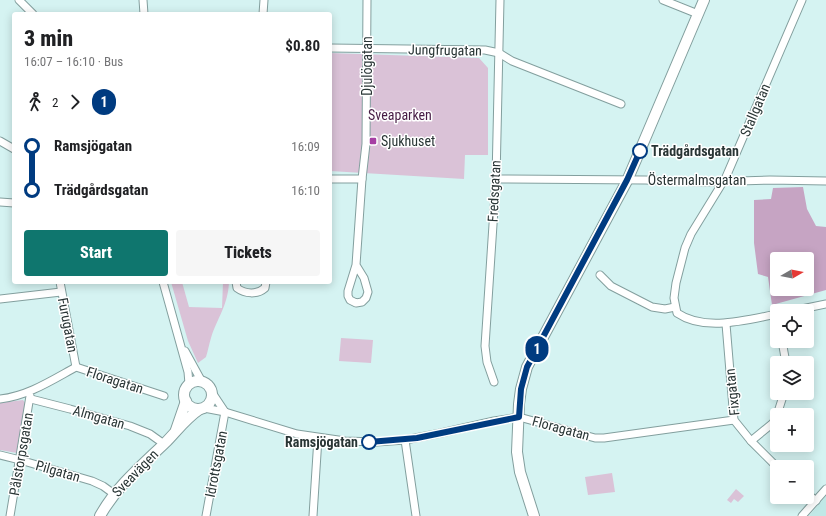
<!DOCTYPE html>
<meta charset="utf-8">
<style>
:root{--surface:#fff;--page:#f6f6f6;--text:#202124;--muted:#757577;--accent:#0f766e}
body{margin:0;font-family:"Roboto Condensed",sans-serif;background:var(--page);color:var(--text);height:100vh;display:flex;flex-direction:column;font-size:15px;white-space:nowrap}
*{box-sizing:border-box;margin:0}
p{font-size:13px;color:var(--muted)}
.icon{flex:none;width:22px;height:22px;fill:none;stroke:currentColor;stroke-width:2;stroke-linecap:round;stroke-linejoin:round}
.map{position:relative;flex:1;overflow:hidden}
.side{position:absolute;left:12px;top:12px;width:320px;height:272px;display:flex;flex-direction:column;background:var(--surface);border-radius:4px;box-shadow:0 2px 10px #0003}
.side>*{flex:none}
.badge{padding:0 8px;border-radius:13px;font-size:14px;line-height:26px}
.needle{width:26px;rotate:81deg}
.tools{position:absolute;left:770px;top:252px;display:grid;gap:8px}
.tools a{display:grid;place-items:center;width:44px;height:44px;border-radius:4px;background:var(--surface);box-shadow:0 2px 10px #0003;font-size:20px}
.map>.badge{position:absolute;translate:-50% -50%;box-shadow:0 0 0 2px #fff}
.legs{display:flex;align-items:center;gap:6px;height:44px;padding:0 12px;font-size:13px}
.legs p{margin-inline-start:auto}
.overview{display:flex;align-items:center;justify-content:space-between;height:68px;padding:0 12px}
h1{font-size:22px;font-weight:800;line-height:30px}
.primary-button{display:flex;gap:8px;margin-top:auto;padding:8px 12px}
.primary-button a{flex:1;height:46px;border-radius:4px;background:var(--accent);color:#fff;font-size:16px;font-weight:800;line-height:46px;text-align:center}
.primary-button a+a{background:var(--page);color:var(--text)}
ul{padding:0 12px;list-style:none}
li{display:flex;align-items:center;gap:14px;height:44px;font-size:15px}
li i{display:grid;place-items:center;width:6px;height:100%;margin:0 5px;background:currentColor}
li i::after{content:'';width:10px;height:10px;margin:-5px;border:3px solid;border-radius:50%;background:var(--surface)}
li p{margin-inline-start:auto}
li:first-child i{background:linear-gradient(#0000 50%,currentColor 0)}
li:last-child i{background:linear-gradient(currentColor 50%,#0000 0)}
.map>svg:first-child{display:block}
.built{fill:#c0e8e6}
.green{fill:#dac2d7}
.forest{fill:#c6a4c3;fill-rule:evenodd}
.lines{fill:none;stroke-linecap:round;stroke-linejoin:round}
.street-casing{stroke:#839f9e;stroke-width:9}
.secondary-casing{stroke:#839f9e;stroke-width:12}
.street{stroke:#fff;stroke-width:7}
.secondary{stroke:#fff;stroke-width:10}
.line-1-casing{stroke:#fff;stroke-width:9}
.line-1{stroke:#003b80;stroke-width:6}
.poi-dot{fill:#a63fa3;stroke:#fff;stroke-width:1.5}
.stop-1-dot{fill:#fff;stroke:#003b80;stroke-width:2}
.labels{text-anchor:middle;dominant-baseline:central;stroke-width:3;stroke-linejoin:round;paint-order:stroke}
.street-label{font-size:14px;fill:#293535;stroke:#fff}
.park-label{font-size:14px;fill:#461c44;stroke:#fff}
.poi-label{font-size:14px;fill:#293535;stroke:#fff;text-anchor:start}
.stop-label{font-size:14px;font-weight:bold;fill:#293535;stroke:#fff;text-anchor:start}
</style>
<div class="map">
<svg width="826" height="516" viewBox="0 0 826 516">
<rect width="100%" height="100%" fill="#d5f3f2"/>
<polygon class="built" points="826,496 826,516 809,516 825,497"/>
<g class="green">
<polygon points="330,53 479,58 488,68 488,155 465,155 464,179 330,171"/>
<path d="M171 282H182L189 307 222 308 223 282H229C228 306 217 318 211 338 209 344 208 351 206 357L198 363 188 341Z"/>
<polygon points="341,338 373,340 371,363 339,361"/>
<polygon points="23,400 26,404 17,453 0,450 0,403"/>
<polygon points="612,473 615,492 588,495 585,477"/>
<polygon points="736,489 744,496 738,502 734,499 731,503 727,500"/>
</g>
<path class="forest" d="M803 187 807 209 816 226 826 227V290L772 305 768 277 758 274 754 243V200L771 199 773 188ZM777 259H807V289H777Z"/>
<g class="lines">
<defs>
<g id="street">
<polyline points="19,0 33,14"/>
<polyline points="143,0 144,14"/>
<polyline points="663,0 698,14"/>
<polyline points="263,14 264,0"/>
<polyline points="330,48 485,50 499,53 512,61 621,104"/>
<polyline points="0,141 14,149"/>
<polyline points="330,179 362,179"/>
<polyline points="496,179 645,180 705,182 770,180 826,181"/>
<polyline points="0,202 14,203"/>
<polyline points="356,265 348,291 348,296 350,300 356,303 362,302 366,298 368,292 364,278 356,265 362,179 366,144 367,0"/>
<polyline points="600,275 611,286 652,307 665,309 675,307"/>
<polyline points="60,282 76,367"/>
<polyline points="163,282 188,372 189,384"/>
<path d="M236 282 237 288C245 294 257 295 265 288L266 282"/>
<polyline points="0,299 61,292"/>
<polyline points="792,311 826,304"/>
<path d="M777 314C746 320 705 332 677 313L674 298 676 283 685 248 691 234 726 177 802 0"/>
<polyline points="726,324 734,420 751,441 777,467"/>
<polyline points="782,341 786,363"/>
<polyline points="185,351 202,382"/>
<polyline points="494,382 487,362 485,346 496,179 500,0"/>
<polyline points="213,394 225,412"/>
<path d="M0 399C28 396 52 380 76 367L164 396"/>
<polyline points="31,399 70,409 130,426 150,434 164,444"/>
<polyline points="204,408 225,412 297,434 345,441 377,442 405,440 441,433 494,421 519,417 595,438 604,438 734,420"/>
<polyline points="777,415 784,393"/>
<polyline points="405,440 416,516"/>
<polyline points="751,441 773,423 777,416"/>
<polyline points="0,455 20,460 92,481 103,486 114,494"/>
<polyline points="807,493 816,501"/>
<polyline points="10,516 30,396"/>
<polyline points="206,516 225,412"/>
<polyline points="313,516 318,438"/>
<polyline points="802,516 826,489"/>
</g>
<g id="secondary">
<circle cx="198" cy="395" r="14"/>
<polyline points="176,430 186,401"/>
<path d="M100 516C116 487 141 466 165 443 176 432 186 418 200 409"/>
<polyline points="534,516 520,472 517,452 519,404 521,389 527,367 627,181 704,0"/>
</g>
</defs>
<use href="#street" class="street-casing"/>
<use href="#secondary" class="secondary-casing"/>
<use href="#street" class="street"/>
<use href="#secondary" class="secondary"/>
</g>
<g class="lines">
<defs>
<polyline id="line-1" points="369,442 417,438 519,417 521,389 527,367 627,180 640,151"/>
</defs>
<use href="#line-1" class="line-1-casing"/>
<use href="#line-1" class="line-1"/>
</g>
<rect class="poi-dot" x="369" y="137" width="8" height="8" rx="2"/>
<g class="stop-1-dot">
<circle cx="640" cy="151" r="7"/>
<circle cx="369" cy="442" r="7"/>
</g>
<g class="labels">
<g class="street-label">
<text transform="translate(445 50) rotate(1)">Jungfrugatan</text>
<text transform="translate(367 66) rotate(-90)">Djulögatan</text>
<text transform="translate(755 110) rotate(-67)">Stallgatan</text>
<text x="697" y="180">Östermalmsgatan</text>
<text transform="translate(494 191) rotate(-87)">Fredsgatan</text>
<text transform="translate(68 325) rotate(79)">Furugatan</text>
<text transform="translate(115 380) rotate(18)">Floragatan</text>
<text transform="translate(732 392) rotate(-96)">Fixgatan</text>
<text transform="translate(99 417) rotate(16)">Almgatan</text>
<text transform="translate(561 428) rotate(15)">Floragatan</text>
<text transform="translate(21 454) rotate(-80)">Pålstorpsgatan</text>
<text transform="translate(216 464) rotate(-79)">Idrottsgatan</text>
<text transform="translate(58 471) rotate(16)">Pilgatan</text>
<text transform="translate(135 473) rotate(-46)">Sveavägen</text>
</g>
<g class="park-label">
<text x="400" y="115">Sveaparken</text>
</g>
<g class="poi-label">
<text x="381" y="141">Sjukhuset</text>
</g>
<g class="stop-label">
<text x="651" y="151">Trädgårdsgatan</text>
<text x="358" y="442" text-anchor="end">Ramsjögatan</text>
</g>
</g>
</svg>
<div class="tools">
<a><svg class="needle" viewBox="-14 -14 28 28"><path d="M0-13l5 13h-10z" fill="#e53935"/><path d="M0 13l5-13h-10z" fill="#757577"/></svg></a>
<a><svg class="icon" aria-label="locate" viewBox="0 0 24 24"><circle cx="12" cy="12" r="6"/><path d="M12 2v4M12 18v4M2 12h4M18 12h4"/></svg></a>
<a><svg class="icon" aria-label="layers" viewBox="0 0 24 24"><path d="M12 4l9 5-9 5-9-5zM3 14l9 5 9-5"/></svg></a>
<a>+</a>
<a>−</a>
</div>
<b class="badge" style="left:537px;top:349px;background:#003b80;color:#fff">1</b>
<section class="side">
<div class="overview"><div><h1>3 min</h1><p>16:07 – 16:10 · Bus</p></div><b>$0.80</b></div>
<div class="legs"><svg class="icon" aria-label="walk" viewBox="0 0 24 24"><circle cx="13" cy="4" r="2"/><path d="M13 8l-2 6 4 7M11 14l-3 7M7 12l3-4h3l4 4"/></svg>2<svg class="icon" aria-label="forward" viewBox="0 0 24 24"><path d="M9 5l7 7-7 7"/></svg><b class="badge" style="background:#003b80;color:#fff">1</b></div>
<ul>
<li><i style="color:#003b80"></i><b>Ramsjögatan</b><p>16:09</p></li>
<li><i style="color:#003b80"></i><b>Trädgårdsgatan</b><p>16:10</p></li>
</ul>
<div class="primary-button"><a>Start</a><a>Tickets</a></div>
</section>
</div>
